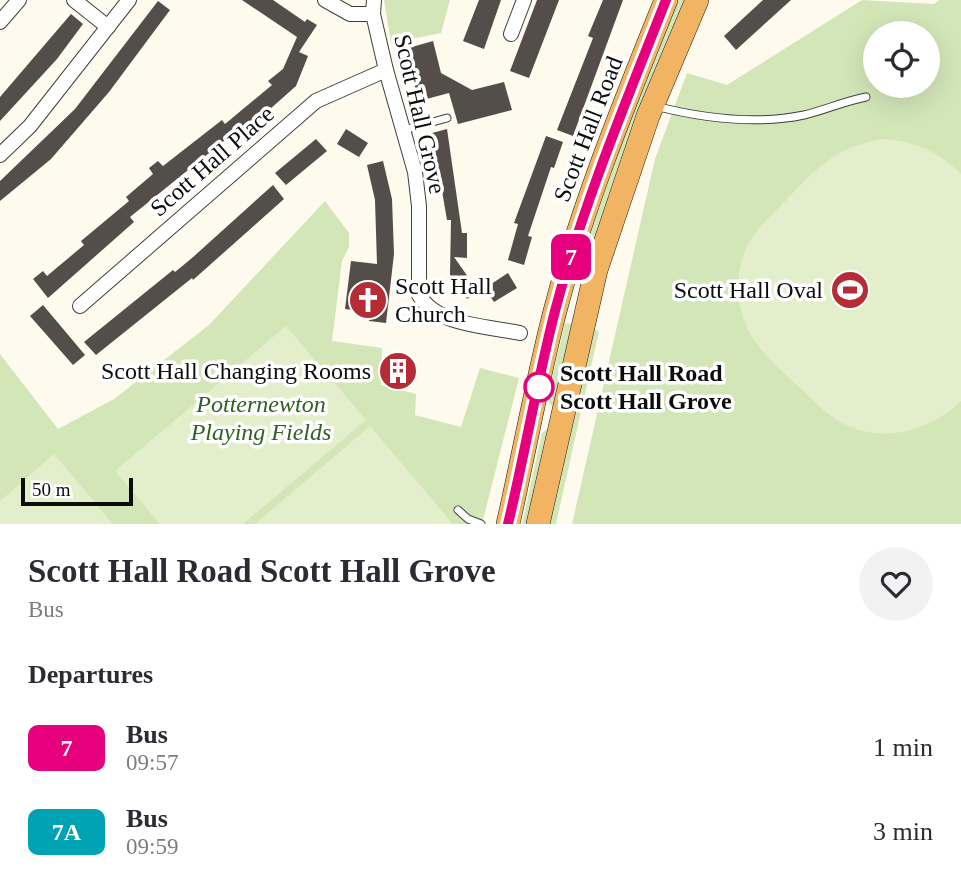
<!DOCTYPE html>
<style>
:root{--surface:#fff;--page:#f2f2f3;--text:#2b2b33;--muted:#7c7c81}
body{margin:0;font-family:"Times New Roman",serif;background:var(--page);color:var(--text);height:100vh;display:flex;flex-direction:column;font-size:26px;white-space:nowrap}
*{box-sizing:border-box;margin:0}
p{font-size:23px;color:var(--muted)}
.icon{flex:none;width:38px;height:38px;fill:none;stroke:currentColor;stroke-width:2;stroke-linecap:round;stroke-linejoin:round}
.map{position:relative;height:524px;overflow:hidden}
.side{display:flex;flex-direction:column;background:var(--surface);flex:1}
.side>*{flex:none}
.badge{padding:0 14px;border-radius:10px;font-size:24px;line-height:46px}
.buttons{position:absolute;left:863px;top:21px;display:grid;gap:14px}
.buttons a{display:grid;place-items:center;width:77px;height:77px;border-radius:50%;background:var(--surface);box-shadow:0 7px 28px #0002;font-size:35px}
.scale{position:absolute;left:21px;bottom:18px;width:112px;box-sizing:border-box;padding-left:7px;border:4px solid #0c0c0c;border-top:0;font-size:19px;line-height:24px;white-space:nowrap;color:#0c0c0c;-webkit-text-stroke:5px #fff;paint-order:stroke}
.map>.badge{position:absolute;translate:-50% -50%;box-shadow:0 0 0 4px #fff}
h2{padding:0 28px;font-size:26px;line-height:63px}
.round{display:grid;place-items:center;flex:none;width:74px;height:74px;border-radius:37px;background:var(--page)}
.summary{display:flex;align-items:center;justify-content:space-between;height:119px;padding:0 28px}
h1{font-size:33px;font-weight:700;line-height:52px}
ul{padding:0;list-style:none}
li{display:flex;align-items:center;gap:21px;height:84px;padding:0 28px}
li div{flex:1}
li b{display:block;font-size:26px}
li em{font-style:normal}
li .badge{min-width:77px;font-weight:700;text-align:center}
.map>svg:first-child{display:block}
.green{fill:#d2e6b8;fill-rule:evenodd}
.pitch{fill:#e3eeca}
.building{fill:#544d49}
.lines{fill:none;stroke-linecap:round;stroke-linejoin:round}
.service-casing{stroke:#3f3f3f;stroke-width:9}
.minor-casing{stroke:#3f3f3f;stroke-width:16}
.trunk-casing{stroke:#1d1d1d;stroke-width:24}
.service{stroke:#fff;stroke-width:7}
.minor{stroke:#fff;stroke-width:14}
.trunk{stroke:#f0b462;stroke-width:23}
.line-casing{stroke:#fff;stroke-width:16}
.line{stroke:#e6007e;stroke-width:10}
.stop-dot{fill:#fff;stroke:#e6007e;stroke-width:3.5}
.labels{text-anchor:middle;dominant-baseline:central;stroke-width:7;stroke-linejoin:round;paint-order:stroke}
.street-label{font-size:24px;fill:#0c0c0c;stroke:#fff}
.poi-label{font-size:24px;fill:#0c0c0c;stroke:#fff;text-anchor:end}
.stop-label{font-size:24px;font-weight:bold;fill:#0c0c0c;stroke:#fff;text-anchor:start}
.park-label{font-size:24px;font-style:italic;fill:#2f6120;stroke:#fff}
</style>
<div class="map">
<svg width="961" height="524" viewBox="0 0 961 524">
<rect width="100%" height="100%" fill="#fefaed"/>
<g class="green">
<polygon points="384,0 450,0 441,33 391,43"/>
<polygon points="676,0 686,0 590,255 587,255 584,250 606,180"/>
<path d="M862 0 934 4 939 0H961V524H572L655 159 687 73 727 85ZM875 33H928V86H875Z"/>
<polygon points="325,201 349,233 349,247 342,261 332,341 382,348 381,385 416,394 415,415 461,427 480,368 519,378 482,524 0,524 0,354 58,429 114,399 209,325"/>
<polygon points="565,323 575,325 553,407 547,400"/>
<polygon points="591,329 599,331 556,524 549,524"/>
<polygon points="546,430 549,431 532,524 522,524 542,433"/>
</g>
<g class="pitch">
<path d="M884 139C915 141 939 152 961 174V401C931 431 883 444 844 424 826 415 812 399 798 386 758 351 729 321 741 263 747 235 772 215 791 195 819 165 842 144 884 139Z"/>
<polygon points="286,326 366,420 243,524 160,524 115,471"/>
<polygon points="370,426 453,524 255,524"/>
<polygon points="54,454 113,524 0,524 0,501"/>
</g>
<g class="building">
<polygon points="242,0 273,0 305,22 307,19 317,25 299,52 308,56 296,86 244,132 240,128 130,217 134,222 48,298 33,279 43,271 47,276 84,245 81,241 129,201 126,197 153,174 149,168 158,161 163,166 222,120 225,124 272,85 268,81 283,69 297,37"/>
<polygon points="479,0 501,0 484,49 463,41"/>
<polygon points="537,0 559,0 529,78 510,71"/>
<polygon points="603,0 623,0 573,136 557,130 593,38 588,36"/>
<polygon points="763,0 791,0 736,50 724,36"/>
<polygon points="158,1 170,10 109,92 51,159 0,201 0,181 75,109"/>
<polygon points="71,14 83,24 57,59 0,121 0,97"/>
<polygon points="433,41 441,73 472,90 504,82 512,110 458,124 449,93 419,101 405,49"/>
<polygon points="346,129 368,143 359,157 337,144"/>
<polygon points="447,129 462,233 467,233 467,258 454,257 478,291 467,299 450,275 451,220 447,220 432,133"/>
<polygon points="546,136 563,142 554,168 551,167 528,236 532,237 524,265 508,260 518,224 514,223"/>
<polygon points="316,139 327,151 286,185 275,173"/>
<polygon points="383,161 392,199 394,254 386,323 369,321 370,312 345,309 351,261 377,264 375,200 367,165"/>
<polygon points="273,185 284,199 193,280 192,278 96,355 84,342 173,270 175,272 192,258"/>
<polygon points="508,273 517,288 494,302 485,288"/>
<polygon points="43,305 85,355 73,365 30,316"/>
<polygon points="394,353 411,357 409,365 416,367 412,383 405,381 402,389 386,385 388,377 381,375 385,359 392,361"/>
</g>
<g class="lines">
<defs>
<g id="service">
<path d="M655 106C702 118 756 125 804 115 825 110 845 101 866 97"/>
<polyline points="404,130 447,118"/>
<polyline points="458,510 468,519 481,524"/>
</g>
<g id="minor">
<polyline points="74,0 108,27"/>
<polyline points="325,0 350,14 373,14"/>
<path d="M374 0 373 14 386 70 415 172 419 206V295C437 326 488 326 520 333"/>
<polyline points="0,22 19,0"/>
<polyline points="511,34 524,0"/>
<polyline points="0,155 30,126 129,0"/>
<polyline points="80,306 316,101 386,70"/>
</g>
<g id="trunk">
<path d="M508 524C524 453 537 381 555 311 583 204 625 102 666 0"/>
<polyline points="538,524 596,270 648,116 697,0"/>
</g>
</defs>
<use href="#service" class="service-casing"/>
<use href="#minor" class="minor-casing"/>
<use href="#trunk" class="trunk-casing"/>
<use href="#service" class="service"/>
<use href="#minor" class="minor"/>
<use href="#trunk" class="trunk"/>
</g>
<g class="lines">
<defs>
<path id="line" d="M508 524C525 453 537 381 555 311 583 204 626 102 666 0"/>
</defs>
<use href="#line" class="line-casing"/>
<use href="#line" class="line"/>
</g>
<defs>
<symbol id="stadium-disc" viewBox="-11 -11 22 22"><circle r="9.5" fill="#b52c36" stroke="#fff"/><path d="M0-5a6.5 5 0 1 0 0 10a6.5 5 0 1 0 0-10ZM-3.5-1.8h7v3.6h-7Z" fill="#fff"/></symbol>
<symbol id="church-disc" viewBox="-11 -11 22 22"><circle r="9.5" fill="#b52c36" stroke="#fff"/><path d="M-1.2-6h2.4v3.5h3.3v2.4h-3.3V6h-2.4V-.1h-3.3v-2.4h3.3Z" fill="#fff"/></symbol>
<symbol id="building-disc" viewBox="-11 -11 22 22"><circle r="9.5" fill="#b52c36" stroke="#fff"/><path d="M-4-6H4V6H1V3H-1V6H-4ZM-2.5-4.3h1.7v1.8h-1.7ZM.8-4.3h1.7v1.8H.8ZM-2.5-1h1.7V.8h-1.7ZM.8-1h1.7V.8H.8Z" fill="#fff"/></symbol>
</defs>
<g fill-rule="evenodd">
<use href="#stadium-disc" x="828" y="268" width="44" height="44"/>
<use href="#church-disc" x="346" y="278" width="44" height="44"/>
<use href="#building-disc" x="376" y="349" width="44" height="44"/>
</g>
<circle class="stop-dot" cx="539" cy="387" r="14"/>
<g class="labels">
<g class="street-label">
<text transform="translate(420 114) rotate(77)">Scott Hall Grove</text>
<text transform="translate(588 129) rotate(-69)">Scott Hall Road</text>
<text transform="translate(212 161) rotate(-41)">Scott Hall Place</text>
</g>
<g class="poi-label">
<text x="395" y="286" text-anchor="start">Scott Hall<tspan x="395" dy="28">Church</tspan></text>
<text x="823" y="290">Scott Hall Oval</text>
<text x="371" y="371">Scott Hall Changing Rooms</text>
</g>
<g class="stop-label">
<text x="560" y="373">Scott Hall Road<tspan x="560" dy="28">Scott Hall Grove</tspan></text>
</g>
<g class="park-label">
<text x="261" y="404">Potternewton<tspan x="261" dy="28">Playing Fields</tspan></text>
</g>
</g>
</svg>
<div class="buttons">
<a><svg class="icon" aria-label="locate" viewBox="0 0 24 24"><circle cx="12" cy="12" r="6"/><path d="M12 2v4M12 18v4M2 12h4M18 12h4"/></svg></a>
</div>
<div class="scale">50 m</div>
<b class="badge" style="left:571px;top:257px;background:#e6007e;color:#fff">7</b>
</div>
<section class="side">
<div class="summary"><div><h1>Scott Hall Road Scott Hall Grove</h1><p>Bus</p></div><a class="round"><svg class="icon" aria-label="heart" viewBox="0 0 24 24"><path d="M12 20l-8-8c-3-5 5-10 8-4 3-6 11-1 8 4z"/></svg></a></div>
<h2>Departures</h2>
<ul>
<li><span class="badge" style="background:#e6007e;color:#fff">7</span><div><b>Bus</b><p>09:57</p></div><em>1 min</em></li>
<li><span class="badge" style="background:#00a3b4;color:#fff">7A</span><div><b>Bus</b><p>09:59</p></div><em>3 min</em></li>
</ul>
</section>
